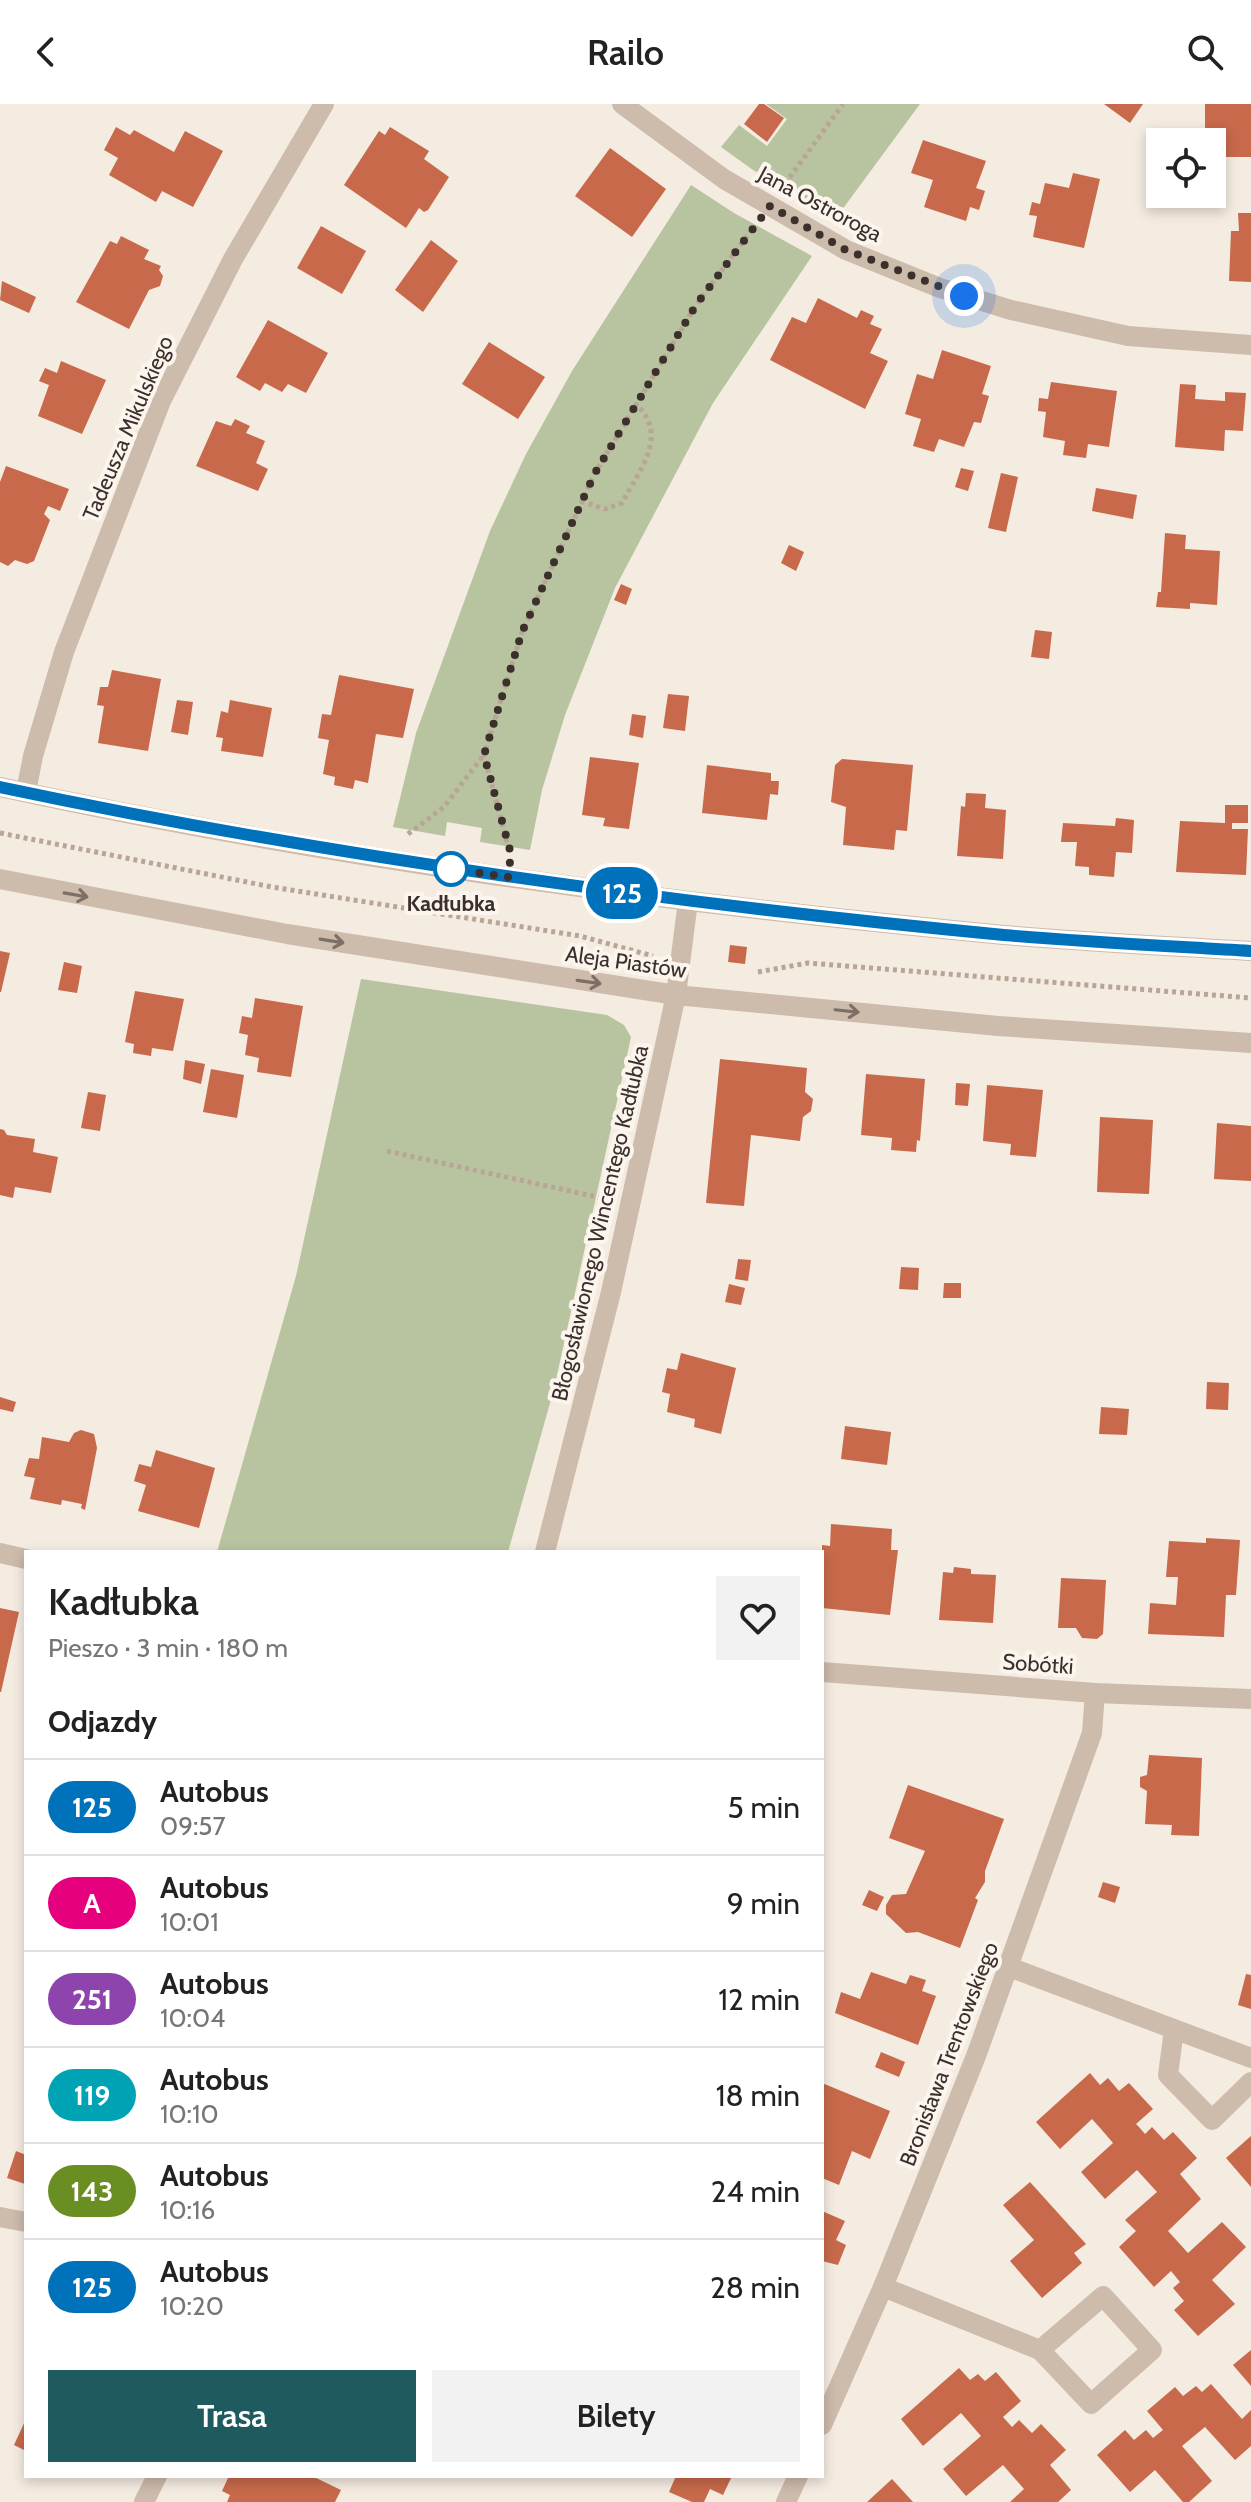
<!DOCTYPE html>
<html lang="pl">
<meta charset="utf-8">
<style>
:root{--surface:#fff;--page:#f2f2f2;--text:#222;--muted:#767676;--line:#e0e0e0;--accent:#1f5a5e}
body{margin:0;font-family:Cabin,sans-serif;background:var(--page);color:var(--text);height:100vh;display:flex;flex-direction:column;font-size:30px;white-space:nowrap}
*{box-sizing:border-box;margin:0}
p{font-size:26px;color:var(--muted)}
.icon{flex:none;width:44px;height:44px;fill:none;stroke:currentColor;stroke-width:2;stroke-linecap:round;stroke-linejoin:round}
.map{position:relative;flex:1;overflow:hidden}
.sheet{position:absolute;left:24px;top:1446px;width:800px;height:928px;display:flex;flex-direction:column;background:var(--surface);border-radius:0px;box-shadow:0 4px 12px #0003}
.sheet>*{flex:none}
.badge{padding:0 16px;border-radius:26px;font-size:28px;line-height:52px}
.controls{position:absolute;left:1146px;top:24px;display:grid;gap:16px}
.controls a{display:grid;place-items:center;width:80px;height:80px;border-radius:0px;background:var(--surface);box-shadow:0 4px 12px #0003;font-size:40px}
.you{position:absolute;width:40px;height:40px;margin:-20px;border:6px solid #fff;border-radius:50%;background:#1a73e8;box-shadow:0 0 0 12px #1a73e833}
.map>.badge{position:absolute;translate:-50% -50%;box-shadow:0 0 0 4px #fff}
h2{padding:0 24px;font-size:30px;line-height:72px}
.round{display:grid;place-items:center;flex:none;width:84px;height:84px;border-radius:0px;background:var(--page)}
.overview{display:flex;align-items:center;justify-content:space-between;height:136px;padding:0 24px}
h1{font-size:38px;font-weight:600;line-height:60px}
.cta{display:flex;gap:16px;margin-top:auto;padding:16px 24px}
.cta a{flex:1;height:92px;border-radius:0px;background:var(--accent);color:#fff;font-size:32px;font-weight:600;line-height:92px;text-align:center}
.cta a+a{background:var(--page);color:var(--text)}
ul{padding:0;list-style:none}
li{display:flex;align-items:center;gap:24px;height:96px;padding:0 24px;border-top:2px solid var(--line)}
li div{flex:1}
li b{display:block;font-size:30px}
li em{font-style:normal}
li .badge{min-width:88px;font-weight:700;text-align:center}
header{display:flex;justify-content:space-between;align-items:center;height:104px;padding:0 24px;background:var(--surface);font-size:36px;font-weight:600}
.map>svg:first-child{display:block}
.green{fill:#b8c4a0}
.building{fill:#c8694b}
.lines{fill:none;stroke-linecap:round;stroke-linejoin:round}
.path{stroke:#b9a596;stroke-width:5;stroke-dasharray:4 4;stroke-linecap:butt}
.service{stroke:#cdbbac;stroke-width:20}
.minor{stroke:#cdbbac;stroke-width:20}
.tertiary{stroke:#cdbbac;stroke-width:20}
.oneway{stroke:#7d6f65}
.line-casing{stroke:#fff;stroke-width:18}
.line{stroke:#0072bc;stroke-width:12}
.walk{stroke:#3b302b;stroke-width:8;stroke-dasharray:0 14.4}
.stop-dot{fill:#fff;stroke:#0072bc;stroke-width:4}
.labels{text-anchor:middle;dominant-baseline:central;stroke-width:8;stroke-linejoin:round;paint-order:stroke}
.street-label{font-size:22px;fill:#3b302b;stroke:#fbf5ee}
.stop-label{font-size:22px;font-weight:bold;fill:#3b302b;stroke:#fbf5ee}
</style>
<header><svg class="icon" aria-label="back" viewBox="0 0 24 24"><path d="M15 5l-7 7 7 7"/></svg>Railo<svg class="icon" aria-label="search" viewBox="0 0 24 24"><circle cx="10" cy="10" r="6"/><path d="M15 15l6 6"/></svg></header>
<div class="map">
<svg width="1251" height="2398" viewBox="0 0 1251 2398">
<rect width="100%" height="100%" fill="#f4ebe1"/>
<g class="green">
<polygon points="766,0 920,0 836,114 753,66 721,43 739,21 767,42 787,15"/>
<polygon points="691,81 734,109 812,152 713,299 615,484 565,611 542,686 530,746 480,738 482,724 447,718 445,732 393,723 416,629 490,427 526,350 572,267"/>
<polygon points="361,875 607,911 624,921 631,933 554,1285 508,1448 217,1448 296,1172"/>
</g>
<g class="building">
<polygon points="759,0 764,0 784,14 767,38 744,20"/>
<polygon points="1104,0 1143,0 1130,19"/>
<polygon points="1205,0 1251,0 1251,53 1212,53 1212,38 1205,38"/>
<polygon points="116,23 130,31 134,26 174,48 185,27 223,47 193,103 162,87 156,98 109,71 118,54 104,46"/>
<polygon points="390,23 429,47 424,55 449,73 428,106 424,108 419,104 406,124 344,81 379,27 385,31"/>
<polygon points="923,36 986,57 976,84 985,87 979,106 970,103 966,117 924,103 933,76 911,69"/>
<polygon points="610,44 666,85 632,133 575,92"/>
<polygon points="1073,69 1100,75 1084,144 1033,133 1037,112 1029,111 1032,98 1040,100 1045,79 1069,84"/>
<polygon points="1238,109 1251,109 1251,178 1229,177 1231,127 1239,127"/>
<polygon points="321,122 366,147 342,190 297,164"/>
<polygon points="121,132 149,146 144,155 161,162 159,166 163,172 160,182 149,186 129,225 76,198 110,137 117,140"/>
<polygon points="431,136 458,157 423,208 395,186"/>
<polygon points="2,177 36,193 29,209 0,196"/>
<polygon points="818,194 857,214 861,206 874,212 870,220 882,225 870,249 888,257 865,305 770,256 792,213 806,219"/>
<polygon points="268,216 328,249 306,289 288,280 282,288 265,279 260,287 236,273"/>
<polygon points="489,238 545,273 518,315 462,280"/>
<polygon points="942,246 991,262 982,290 989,292 981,319 974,318 964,343 939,335 934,348 913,342 921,315 905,310 917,270 933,275"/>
<polygon points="61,257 106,276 82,330 38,312 49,281 39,277 45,264 57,269"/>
<polygon points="1051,278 1117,287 1109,343 1088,340 1086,354 1063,351 1065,337 1043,333 1046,308 1038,307 1039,294 1048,295"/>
<polygon points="1180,280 1196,281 1195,295 1225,297 1225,288 1246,289 1243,327 1225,326 1224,347 1175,343"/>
<polygon points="235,315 250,322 246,329 265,337 256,359 268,365 258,387 196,362 216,317 231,322"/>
<polygon points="6,362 69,385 60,407 48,402 44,410 50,416 34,457 27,460 15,456 8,462 0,458 0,378"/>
<polygon points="961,364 974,367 968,387 955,383"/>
<polygon points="1001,369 1018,373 1006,428 988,424"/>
<polygon points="1096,384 1137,391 1133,415 1092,407"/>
<polygon points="1165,429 1186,431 1185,445 1220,447 1217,501 1190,499 1190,505 1156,503 1158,488 1161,488"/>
<polygon points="789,441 804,448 796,467 781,459"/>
<polygon points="621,480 632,485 626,501 614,496"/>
<polygon points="1035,526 1052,528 1049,555 1031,553"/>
<polygon points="112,566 161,575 148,647 98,639 104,602 97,601 100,583 108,583"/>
<polygon points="339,571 414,585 403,634 376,630 368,679 355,676 353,685 334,681 335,673 323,670 329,636 318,634 322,610 331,611"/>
<polygon points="668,590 689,592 685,627 663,624"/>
<polygon points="177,596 193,598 188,631 171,628"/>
<polygon points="230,596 272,604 263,653 221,647 223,634 216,633 221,607 228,609"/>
<polygon points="632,610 646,612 643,634 629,631"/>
<polygon points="590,653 639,659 629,725 603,722 605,714 582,711"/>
<polygon points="842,655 913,661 907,727 896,726 894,746 843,741 846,703 831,698 835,661"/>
<polygon points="707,661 771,669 771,677 779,677 778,691 770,690 767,716 702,709"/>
<polygon points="966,689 986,690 985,704 1006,706 1003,755 957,752 961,702 965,703"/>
<polygon points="1225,701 1248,701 1248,719 1232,719 1232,725 1248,725 1246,771 1176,768 1180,717 1225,719"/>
<polygon points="1116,714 1134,716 1132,749 1116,748 1114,773 1089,771 1089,763 1075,762 1077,738 1061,738 1063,719 1115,722"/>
<polygon points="730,841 747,843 745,860 728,858"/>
<polygon points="0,847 10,849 1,888 0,888"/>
<polygon points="64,858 82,862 77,889 58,886"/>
<polygon points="135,887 184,895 173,947 152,944 151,952 133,949 134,940 125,938"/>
<polygon points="255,894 303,902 291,973 257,968 259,954 245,951 248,931 239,929 242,912 252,914"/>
<polygon points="720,955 807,964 805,988 813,995 811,1007 803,1013 800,1037 751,1031 744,1102 706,1099"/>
<polygon points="185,956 205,960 201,980 183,975"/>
<polygon points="211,965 244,971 237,1014 203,1008"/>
<polygon points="866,970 925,975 920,1037 917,1036 916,1048 891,1046 892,1034 861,1031"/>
<polygon points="956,979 970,980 968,1002 955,1001"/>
<polygon points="987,981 1043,986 1036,1053 1010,1051 1011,1040 983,1037"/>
<polygon points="88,988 106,991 100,1027 81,1024"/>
<polygon points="1100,1013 1153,1016 1149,1090 1097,1088"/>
<polygon points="1217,1019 1251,1022 1251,1077 1214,1075"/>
<polygon points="0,1025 4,1026 7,1031 35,1035 33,1048 58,1053 51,1089 15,1083 13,1094 0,1091"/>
<polygon points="738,1155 751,1156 748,1177 735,1175"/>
<polygon points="901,1163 919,1164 918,1186 899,1185"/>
<polygon points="944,1179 961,1179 961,1194 943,1194"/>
<polygon points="729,1180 745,1184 741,1201 725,1198"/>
<polygon points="681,1249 736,1264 721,1330 694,1323 695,1315 667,1308 670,1290 662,1288 667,1264 677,1266"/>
<polygon points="1207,1278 1229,1279 1228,1306 1206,1305"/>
<polygon points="0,1293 16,1298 13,1308 0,1305"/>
<polygon points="1101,1303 1129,1305 1127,1331 1099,1330"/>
<polygon points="845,1322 891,1328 887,1361 841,1355"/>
<polygon points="81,1326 94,1330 97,1344 85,1406 81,1404 82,1400 62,1396 61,1401 30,1395 35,1374 24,1372 29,1354 39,1355 42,1333 69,1338 74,1329"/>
<polygon points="156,1346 215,1364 199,1424 138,1407 146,1381 134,1377 139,1360 151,1363"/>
<polygon points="831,1420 892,1425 891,1446 898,1446 890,1511 822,1504 822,1441 830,1442"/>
<polygon points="1206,1434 1240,1436 1236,1491 1226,1491 1224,1533 1148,1530 1150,1499 1176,1501 1178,1473 1166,1473 1169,1437 1206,1439"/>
<polygon points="954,1463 971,1465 971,1470 996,1471 993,1519 939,1516 943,1468 953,1469"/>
<polygon points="1061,1474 1106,1476 1103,1530 1097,1535 1082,1534 1076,1524 1058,1524"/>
<polygon points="0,1504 19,1508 1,1588 0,1588"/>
<polygon points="1149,1651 1202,1654 1199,1732 1171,1731 1172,1721 1145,1720 1147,1687 1140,1683 1140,1673 1147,1671"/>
<polygon points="908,1681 1004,1715 985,1767 985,1778 975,1794 978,1796 960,1844 918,1828 906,1829 886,1810 886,1801 892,1791 906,1790 925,1747 889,1734"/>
<polygon points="1103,1778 1120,1783 1115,1799 1098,1793"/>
<polygon points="869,1786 884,1793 877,1807 862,1801"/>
<polygon points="871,1868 906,1880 910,1871 926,1876 922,1887 936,1892 918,1941 835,1909 841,1888 860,1895"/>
<polygon points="1246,1870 1251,1871 1251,1905 1238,1901"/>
<polygon points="881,1948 905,1958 899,1973 875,1963"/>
<polygon points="1090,1969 1100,1981 1108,1974 1119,1987 1129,1979 1153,2005 1136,2020 1139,2023 1145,2030 1152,2023 1164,2036 1173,2028 1197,2054 1180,2070 1201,2095 1168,2127 1188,2149 1222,2118 1246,2143 1212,2176 1235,2200 1198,2232 1174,2206 1184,2197 1173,2184 1180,2178 1171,2167 1154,2183 1119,2143 1136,2127 1125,2116 1157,2088 1137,2066 1105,2095 1081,2068 1113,2039 1101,2025 1092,2015 1060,2045 1036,2018"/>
<polygon points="822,1979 890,2007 870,2055 852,2047 839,2081 822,2074"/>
<polygon points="1251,2032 1251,2083 1226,2054"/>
<polygon points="16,2047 26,2051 25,2080 7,2074"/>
<polygon points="1030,2078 1086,2140 1074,2149 1082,2159 1042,2194 1010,2157 1034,2136 1003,2101"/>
<polygon points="822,2107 845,2117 836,2136 846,2141 838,2161 822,2157"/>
<polygon points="1251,2246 1251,2282 1233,2261"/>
<polygon points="959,2264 970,2276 978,2270 985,2277 996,2268 1021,2297 1003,2313 1012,2323 1019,2316 1032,2329 1041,2320 1066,2346 1050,2361 1071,2386 1058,2398 1010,2398 1024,2385 1003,2361 966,2392 943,2365 981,2332 961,2309 923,2342 901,2315"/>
<polygon points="1211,2280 1242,2315 1251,2306 1251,2342 1235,2356 1205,2323 1182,2342 1212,2377 1189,2398 1183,2398 1155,2366 1130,2388 1097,2351 1125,2326 1134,2336 1146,2326 1153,2334 1163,2326 1147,2307 1175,2283 1183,2292 1196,2282 1202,2288"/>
<polygon points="26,2315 26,2347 14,2341"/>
<polygon points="229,2372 312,2372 341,2386 335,2398 227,2398 230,2391 222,2387"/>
<polygon points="676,2372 732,2372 723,2391 710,2385 704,2398 692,2398 669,2388"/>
<polygon points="892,2375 913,2398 867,2398"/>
</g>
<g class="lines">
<g class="path">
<polyline points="785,80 843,0"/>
<path d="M581 397 605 405 622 399C639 366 670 332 636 300"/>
<polyline points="0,729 272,783 580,832 653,852"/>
<polyline points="408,730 444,703 483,652"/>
<polyline points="509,746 484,651 522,528 595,369 696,201 753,124"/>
<polyline points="758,868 808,859 1251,894"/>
<polyline points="387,1047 602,1094"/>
</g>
<g class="service">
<polyline points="1009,1863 1251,1954"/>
<polyline points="1174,1926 1168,1971 1212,2016 1251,1978"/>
<polyline points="883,2183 1040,2246"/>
<polygon points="1103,2192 1152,2246 1091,2300 1040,2246"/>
</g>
<g class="minor">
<polyline points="622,0 724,75 846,146 940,184 1011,206 1128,232 1251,241"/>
<polyline points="26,688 33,652 64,548 161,297 233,155 324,0"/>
<polyline points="545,1448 611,1188 676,891 688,797"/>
<polyline points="0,1449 26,1455"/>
<polyline points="822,1568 1095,1589 1251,1595"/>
<polyline points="0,2113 26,2118"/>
<polyline points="822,2321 883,2183 976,1952 1092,1629 1095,1589"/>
<polyline points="144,2398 157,2372"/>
<polyline points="786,2398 798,2372"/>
</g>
<g class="tertiary">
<path d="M0 683C331 755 667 799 1004 831 1086 838 1169 842 1251 847"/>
<polyline points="0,775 287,830 676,891 998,922 1251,939"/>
</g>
</g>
<defs><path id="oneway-shaft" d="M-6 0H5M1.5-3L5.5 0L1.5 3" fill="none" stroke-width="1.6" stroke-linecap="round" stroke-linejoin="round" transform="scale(2)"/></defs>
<g class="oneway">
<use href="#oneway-shaft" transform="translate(76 791) rotate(10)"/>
<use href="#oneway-shaft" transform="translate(332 837) rotate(9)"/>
<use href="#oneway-shaft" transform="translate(589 878) rotate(8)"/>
<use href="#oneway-shaft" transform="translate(847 907) rotate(6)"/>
</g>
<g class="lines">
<defs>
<path id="line" d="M0 683C331 753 667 799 1004 831 1086 838 1169 842 1251 847"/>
</defs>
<use href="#line" class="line-casing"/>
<use href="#line" class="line"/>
<polyline class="walk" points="451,765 508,773 511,750 484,651 522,528 595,369 696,201 770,102 846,146 964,192"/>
</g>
<circle class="stop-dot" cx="451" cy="765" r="16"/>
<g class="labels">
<g class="street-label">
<text transform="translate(820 100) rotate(28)">Jana Ostroroga</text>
<text transform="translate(128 324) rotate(-67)">Tadeusza Mikulskiego</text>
<text transform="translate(626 858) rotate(8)">Aleja Piastów</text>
<text transform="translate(600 1119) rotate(-77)">Błogosławionego Wincentego Kadłubka</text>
<text transform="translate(1038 1560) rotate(4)">Sobótki</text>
<text transform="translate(949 1950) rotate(-69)">Bronisława Trentowskiego</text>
</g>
<g class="stop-label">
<text x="451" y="799">Kadłubka</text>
</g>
</g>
</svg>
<div class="controls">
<a><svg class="icon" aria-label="locate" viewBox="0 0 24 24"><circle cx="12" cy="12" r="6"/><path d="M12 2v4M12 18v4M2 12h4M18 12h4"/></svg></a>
</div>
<div class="you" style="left:964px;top:192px"></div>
<b class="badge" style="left:622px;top:789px;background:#0072bc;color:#fff">125</b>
<section class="sheet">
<div class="overview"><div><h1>Kadłubka</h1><p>Pieszo · 3 min · 180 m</p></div><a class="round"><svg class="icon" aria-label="heart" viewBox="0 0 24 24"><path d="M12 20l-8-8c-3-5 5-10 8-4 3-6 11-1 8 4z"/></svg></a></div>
<h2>Odjazdy</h2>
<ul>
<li><span class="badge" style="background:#0072bc;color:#fff">125</span><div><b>Autobus</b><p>09:57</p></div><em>5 min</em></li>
<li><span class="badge" style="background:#e6007e;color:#fff">A</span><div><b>Autobus</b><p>10:01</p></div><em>9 min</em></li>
<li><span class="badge" style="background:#8e44ad;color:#fff">251</span><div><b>Autobus</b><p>10:04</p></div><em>12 min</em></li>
<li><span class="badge" style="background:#00a3b4;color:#fff">119</span><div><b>Autobus</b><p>10:10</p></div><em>18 min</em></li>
<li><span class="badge" style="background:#6b8e23;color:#fff">143</span><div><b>Autobus</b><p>10:16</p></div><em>24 min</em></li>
<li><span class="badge" style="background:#0072bc;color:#fff">125</span><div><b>Autobus</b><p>10:20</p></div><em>28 min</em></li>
</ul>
<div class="cta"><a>Trasa</a><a>Bilety</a></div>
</section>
</div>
